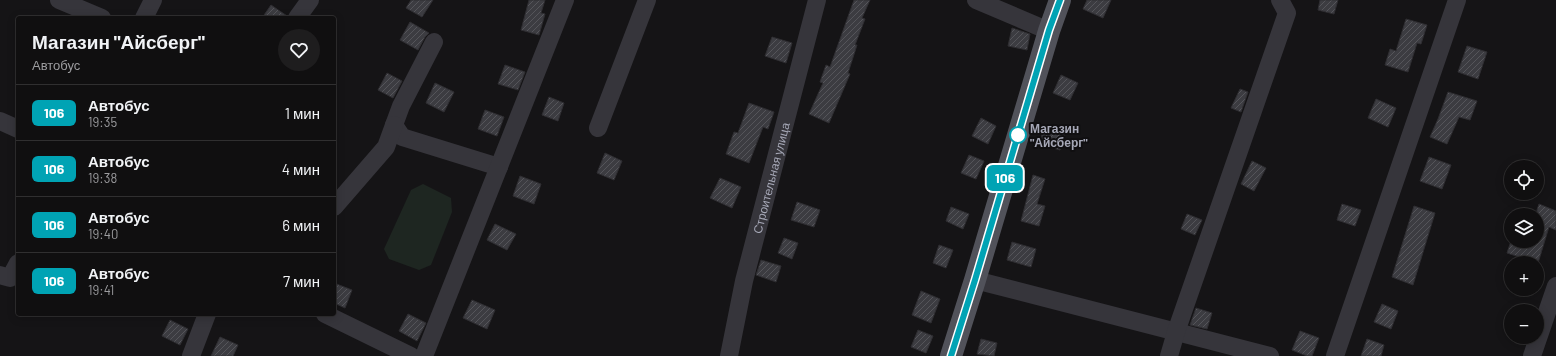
<!DOCTYPE html>
<html lang="ru">
<meta charset="utf-8">
<style>
:root{--surface:#100f10;--page:#1e1d1e;--text:#f1f3f6;--muted:#9c9c9f;--line:#302f30}
body{margin:0;font-family:Barlow,sans-serif;background:var(--page);color:var(--text);height:100vh;display:flex;flex-direction:column;font-size:15px;white-space:nowrap}
*{box-sizing:border-box;margin:0}
p{font-size:13px;color:var(--muted)}
.icon{flex:none;width:22px;height:22px;fill:none;stroke:currentColor;stroke-width:2;stroke-linecap:round;stroke-linejoin:round}
.map{position:relative;flex:1;overflow:hidden}
.details{position:absolute;left:16px;top:16px;width:320px;height:300px;display:flex;flex-direction:column;background:var(--surface);border-radius:4px;box-shadow:0 2px 10px #0003,0 0 0 1px var(--line)}
.details>*{flex:none}
.badge{padding:0 8px;border-radius:6px;font-size:14px;line-height:26px}
.fabs{position:absolute;left:1504px;top:160px;display:grid;gap:8px}
.fabs a{display:grid;place-items:center;width:40px;height:40px;border-radius:50%;background:var(--surface);box-shadow:0 2px 10px #0003,0 0 0 1px var(--line);font-size:20px}
.map>.badge{position:absolute;translate:-50% -50%;box-shadow:0 0 0 2px #fff}
.round{display:grid;place-items:center;flex:none;width:42px;height:42px;border-radius:21px;background:var(--page)}
.summary{display:flex;align-items:center;justify-content:space-between;height:68px;padding:0 16px}
h1{font-size:19px;font-weight:700;line-height:30px}
ul{padding:0;list-style:none}
li{display:flex;align-items:center;gap:12px;height:56px;padding:0 16px;border-top:1px solid var(--line)}
li div{flex:1}
li b{display:block;font-size:15px}
li em{font-style:normal}
li .badge{min-width:44px;font-weight:700;text-align:center}
.map>svg:first-child{display:block}
.pitch{fill:#1e2621}
.building{fill:url(#building-hatch);stroke:#2f2e32}
.lines{fill:none;stroke-linecap:round;stroke-linejoin:round}
.minor{stroke:#36353b;stroke-width:18}
.major{stroke:#51525a;stroke-width:22}
.line-casing{stroke:#fff;stroke-width:9}
.line{stroke:#00a3b4;stroke-width:6}
.stop-dot{fill:#fff;stroke:#00a3b4;stroke-width:2}
.labels{text-anchor:middle;dominant-baseline:central;stroke-width:4;stroke-linejoin:round;paint-order:stroke}
.stop-label{font-size:12px;font-weight:bold;fill:#a6a8b7;stroke:#100f11;text-anchor:start}
.street-label{font-size:12px;fill:#a6a8b7;stroke:#100f11}
</style>
<div class="map">
<svg width="1556" height="356" viewBox="0 0 1556 356">
<defs>
<pattern id="building-hatch" width="6" height="6" patternUnits="userSpaceOnUse"><rect width="6" height="6" fill="#3c3c41"/><path d="M-1 1l2-2M0 6l6-6M5 7l2-2" fill="none" stroke="#55555a"/></pattern>
</defs>
<rect width="100%" height="100%" fill="#151416"/>
<polygon class="pitch" points="423,184 451,198 452,212 431,265 419,270 389,259 384,249 411,190"/>
<g class="building">
<polygon points="411,0 433,0 422,17 406,8"/>
<polygon points="529,0 545,0 541,13 545,14 539,35 521,30"/>
<polygon points="854,0 870,0 862,18 865,19 855,45 857,45 848,73 850,74 829,123 809,114 823,83 820,82 826,65 830,67"/>
<polygon points="1087,0 1111,0 1103,18 1083,9"/>
<polygon points="1320,0 1338,0 1334,14 1318,10"/>
<polygon points="271,5 287,16 287,18 262,18"/>
<polygon points="1406,19 1427,25 1421,44 1417,43 1408,72 1385,65 1390,49 1396,51"/>
<polygon points="410,22 429,33 425,37 418,50 400,40"/>
<polygon points="1012,28 1030,34 1027,50 1008,46"/>
<polygon points="772,37 792,43 786,63 765,56"/>
<polygon points="1467,46 1487,52 1478,79 1458,72"/>
<polygon points="505,65 525,72 518,90 498,84"/>
<polygon points="387,73 402,81 393,98 378,90"/>
<polygon points="1061,75 1078,83 1070,100 1053,93"/>
<polygon points="435,83 454,92 444,112 426,103"/>
<polygon points="1240,89 1248,92 1241,112 1231,108"/>
<polygon points="1448,92 1477,101 1470,120 1459,117 1447,144 1430,137 1438,119"/>
<polygon points="549,97 564,103 558,121 542,115"/>
<polygon points="1376,99 1396,108 1388,127 1368,118"/>
<polygon points="749,103 774,112 768,129 763,127 749,163 726,154 734,132 738,133"/>
<polygon points="485,110 504,117 497,136 478,129"/>
<polygon points="981,118 996,126 988,144 972,136"/>
<polygon points="1045,125 1066,131 1060,150 1039,144"/>
<polygon points="605,153 622,161 614,180 597,173"/>
<polygon points="969,155 984,161 976,179 961,173"/>
<polygon points="1429,157 1451,165 1442,189 1420,181"/>
<polygon points="1252,161 1266,168 1254,191 1241,184"/>
<polygon points="1033,175 1045,179 1037,204 1045,206 1039,226 1021,221"/>
<polygon points="520,176 541,184 534,204 513,196"/>
<polygon points="720,178 741,187 732,208 710,198"/>
<polygon points="797,202 820,210 814,227 791,220"/>
<polygon points="1342,204 1361,210 1355,226 1337,220"/>
<polygon points="1539,204 1556,211 1556,230 1549,227 1538,263 1507,253 1511,241 1537,241 1537,210"/>
<polygon points="1414,206 1435,213 1413,285 1392,277"/>
<polygon points="951,207 969,214 963,229 946,221"/>
<polygon points="1187,214 1202,220 1195,235 1181,229"/>
<polygon points="495,224 516,234 507,250 487,240"/>
<polygon points="784,238 798,243 792,259 778,253"/>
<polygon points="1012,242 1036,249 1031,267 1007,260"/>
<polygon points="939,245 953,250 946,268 933,263"/>
<polygon points="761,260 781,266 776,282 756,275"/>
<polygon points="334,283 352,290 345,308 334,303"/>
<polygon points="921,291 940,299 931,323 912,315"/>
<polygon points="472,300 495,310 487,329 463,318"/>
<polygon points="1382,304 1398,311 1391,329 1374,322"/>
<polygon points="1196,308 1212,313 1207,329 1190,325"/>
<polygon points="408,314 426,323 417,341 399,331"/>
<polygon points="170,320 188,329 180,345 162,336"/>
<polygon points="918,330 933,336 926,353 911,347"/>
<polygon points="1300,331 1319,338 1312,356 1307,356 1292,350"/>
<polygon points="220,337 238,345 233,356 211,356"/>
<polygon points="981,339 997,343 994,356 977,354"/>
<polygon points="1367,339 1384,345 1381,356 1361,356"/>
</g>
<g class="lines">
<g class="minor">
<polyline points="59,0 102,18"/>
<polyline points="976,0 1049,31"/>
<polyline points="144,18 153,0"/>
<polyline points="297,18 310,0"/>
<polyline points="434,42 401,106 394,125 402,137 499,167"/>
<polyline points="0,121 18,129"/>
<polyline points="598,128 647,0"/>
<polyline points="334,207 386,147 394,125"/>
<polyline points="0,275 10,278 18,263"/>
<polyline points="975,280 1270,356"/>
<polyline points="325,314 411,356"/>
<polyline points="191,356 207,314"/>
<polyline points="424,356 565,0"/>
<path id="s1" d="M729 356 744 281 817 0"/>
<polyline points="1169,356 1176,332 1287,13 1280,0"/>
<polyline points="1335,356 1457,0"/>
<polyline points="1532,356 1556,286"/>
</g>
<polyline class="major" points="951,356 975,280 1049,31 1060,0"/>
</g>
<g class="lines">
<defs>
<polyline id="line" points="951,356 975,280 1049,30 1060,0"/>
</defs>
<use href="#line" class="line-casing"/>
<use href="#line" class="line"/>
</g>
<circle class="stop-dot" cx="1018" cy="135" r="8"/>
<g class="labels">
<g class="stop-label">
<text x="1030" y="128">Магазин<tspan x="1030" dy="14">"Айсберг"</tspan></text>
</g>
<g class="street-label">
<text stroke="none"><textPath href="#s1" startOffset="183">Строительная улица</textPath></text>
</g>
</g>
</svg>
<div class="fabs">
<a><svg class="icon" aria-label="locate" viewBox="0 0 24 24"><circle cx="12" cy="12" r="6"/><path d="M12 2v4M12 18v4M2 12h4M18 12h4"/></svg></a>
<a><svg class="icon" aria-label="layers" viewBox="0 0 24 24"><path d="M12 4l9 5-9 5-9-5zM3 14l9 5 9-5"/></svg></a>
<a>+</a>
<a>−</a>
</div>
<b class="badge" style="left:1005px;top:178px;background:#00a3b4;color:#fff">106</b>
<section class="details">
<div class="summary"><div><h1>Магазин &quot;Айсберг&quot;</h1><p>Автобус</p></div><a class="round"><svg class="icon" aria-label="heart" viewBox="0 0 24 24"><path d="M12 20l-8-8c-3-5 5-10 8-4 3-6 11-1 8 4z"/></svg></a></div>
<ul>
<li><span class="badge" style="background:#00a3b4;color:#fff">106</span><div><b>Автобус</b><p>19:35</p></div><em>1 мин</em></li>
<li><span class="badge" style="background:#00a3b4;color:#fff">106</span><div><b>Автобус</b><p>19:38</p></div><em>4 мин</em></li>
<li><span class="badge" style="background:#00a3b4;color:#fff">106</span><div><b>Автобус</b><p>19:40</p></div><em>6 мин</em></li>
<li><span class="badge" style="background:#00a3b4;color:#fff">106</span><div><b>Автобус</b><p>19:41</p></div><em>7 мин</em></li>
</ul>
</section>
</div>
